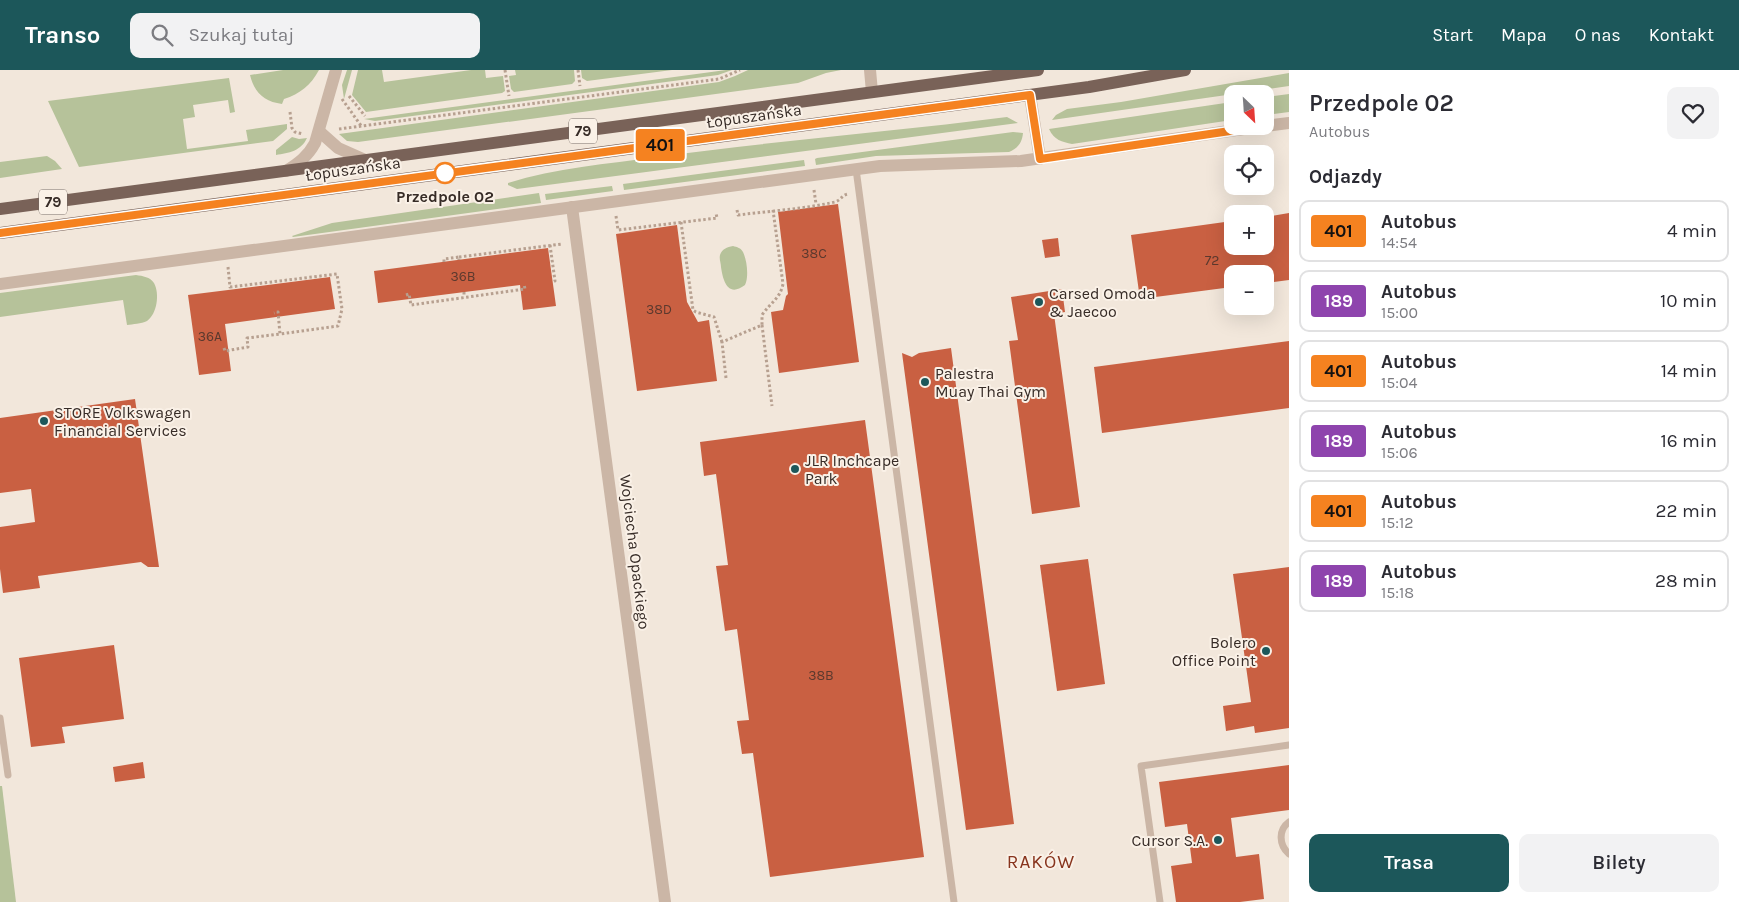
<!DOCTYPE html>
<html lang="pl">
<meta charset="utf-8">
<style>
:root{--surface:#fff;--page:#f2f2f3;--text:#2b2b33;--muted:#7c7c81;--line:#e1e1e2;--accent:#1c575a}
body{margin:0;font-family:Karla,sans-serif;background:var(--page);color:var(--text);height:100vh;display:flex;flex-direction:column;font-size:19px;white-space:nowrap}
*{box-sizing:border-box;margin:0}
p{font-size:16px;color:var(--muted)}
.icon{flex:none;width:28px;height:28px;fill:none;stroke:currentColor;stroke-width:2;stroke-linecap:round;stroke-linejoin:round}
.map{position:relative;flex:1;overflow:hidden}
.panel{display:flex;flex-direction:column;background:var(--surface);width:450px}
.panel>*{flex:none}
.badge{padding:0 10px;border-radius:4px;font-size:18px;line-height:32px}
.needle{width:32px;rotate:155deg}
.fabs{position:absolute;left:1224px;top:15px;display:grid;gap:10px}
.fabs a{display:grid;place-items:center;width:50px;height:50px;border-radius:10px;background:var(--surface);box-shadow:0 5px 20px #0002;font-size:25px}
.map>.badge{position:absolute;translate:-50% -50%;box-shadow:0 0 0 2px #fff}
h2{padding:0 20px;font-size:19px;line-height:45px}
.round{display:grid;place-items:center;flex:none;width:52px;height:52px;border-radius:10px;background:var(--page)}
.overview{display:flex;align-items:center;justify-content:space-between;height:85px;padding:0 20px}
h1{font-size:24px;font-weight:600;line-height:38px}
.primary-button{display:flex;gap:10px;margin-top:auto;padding:10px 20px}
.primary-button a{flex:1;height:58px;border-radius:10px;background:var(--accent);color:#fff;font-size:20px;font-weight:600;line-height:58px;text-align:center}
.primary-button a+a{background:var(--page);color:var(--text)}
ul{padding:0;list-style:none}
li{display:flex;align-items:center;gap:15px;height:62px;margin:0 10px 8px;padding:0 10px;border:2px solid var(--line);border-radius:10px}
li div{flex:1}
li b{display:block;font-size:19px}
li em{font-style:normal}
li .badge{min-width:55px;font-weight:700;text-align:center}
header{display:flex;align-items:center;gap:30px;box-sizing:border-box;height:70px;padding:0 25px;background:var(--accent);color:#fff}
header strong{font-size:24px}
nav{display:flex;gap:28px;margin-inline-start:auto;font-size:18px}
.search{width:350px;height:45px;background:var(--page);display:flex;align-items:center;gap:12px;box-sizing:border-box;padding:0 18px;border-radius:10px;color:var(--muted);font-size:19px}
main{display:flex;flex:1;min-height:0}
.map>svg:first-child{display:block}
.green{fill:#b6c29a}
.building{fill:#c96042}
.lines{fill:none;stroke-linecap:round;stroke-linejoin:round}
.path{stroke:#b7a090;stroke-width:3;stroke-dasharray:2.5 2.5;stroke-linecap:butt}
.lane{stroke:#cbb6a6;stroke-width:7}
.street{stroke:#cbb6a6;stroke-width:12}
.primary{stroke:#796258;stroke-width:12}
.line-casing{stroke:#fff;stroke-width:11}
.line{stroke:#f58220;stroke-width:8}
.stop-dot{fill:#fff;stroke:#f58220;stroke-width:2.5}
.poi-dot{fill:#1c575a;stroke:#faf1e7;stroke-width:2}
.labels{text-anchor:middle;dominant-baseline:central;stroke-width:4;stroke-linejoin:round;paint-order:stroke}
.number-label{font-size:14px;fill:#5c392e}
.shield{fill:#faf1e7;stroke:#726761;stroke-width:1}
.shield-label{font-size:15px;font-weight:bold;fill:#372c27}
.street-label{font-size:16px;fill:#372c27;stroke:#faf1e7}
.stop-label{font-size:16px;font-weight:bold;fill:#372c27;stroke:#faf1e7}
.poi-label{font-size:16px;fill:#372c27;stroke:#faf1e7;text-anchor:start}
.quarter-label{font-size:19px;letter-spacing:1px;fill:#88351e;stroke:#faf1e7}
</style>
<header>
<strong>Transo</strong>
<div class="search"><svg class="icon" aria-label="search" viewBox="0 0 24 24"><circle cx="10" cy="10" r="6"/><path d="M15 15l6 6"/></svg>Szukaj tutaj</div>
<nav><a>Start</a><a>Mapa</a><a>O nas</a><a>Kontakt</a></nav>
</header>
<main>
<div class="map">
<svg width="1289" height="832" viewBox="0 0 1289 832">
<rect width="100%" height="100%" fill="#f2e7db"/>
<g class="green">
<path d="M283 0H319C311 15 300 24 284 29L282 34C264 32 254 22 250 5Z"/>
<polygon points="347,0 352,0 344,29 342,15"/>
<polygon points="358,0 382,0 384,12 471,0 485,0 486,8 503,6 505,21 502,23 366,42 352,25"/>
<polygon points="515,0 574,0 575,11 572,14 514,22 511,19 509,6 516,5"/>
<polygon points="581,0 672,0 587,11 582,8"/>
<polygon points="726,0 732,0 718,5 375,51 364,49"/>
<polygon points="748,0 841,0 826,3 798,13 358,72 347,71 339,64 719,12 735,6"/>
<polygon points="1289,3 1289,16 1052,50 1056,45 1067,39 1121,32"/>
<polygon points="229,8 235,42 230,43 228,30 193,35 195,47 183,49 187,79 248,71 246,60 287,54 287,59 273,71 79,97 48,31"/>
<polygon points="1289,24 1289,42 1265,45 1265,27"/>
<path d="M1232 32V50L1072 74C1062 72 1054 70 1049 59Z"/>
<path d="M1007 47 1018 53 517 119 508 115V113C556 98 607 94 657 87 773 71 890 62 1007 47Z"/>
<path d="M1013 62 1023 63C1022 73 1018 78 1009 82L876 86 816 95 815 89 817 88Z"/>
<path d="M292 67 299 69 307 68C301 81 289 83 276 85V80Z"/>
<polygon points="47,86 55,91 62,99 0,108 0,92"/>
<polygon points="804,90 805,96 624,120 623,114"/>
<polygon points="612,116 613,121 546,130 545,124"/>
<polygon points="539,123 541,133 293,167 292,166 332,153"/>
<path d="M733 176C737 177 741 178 743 182 747 190 749 207 745 215 728 228 723 211 721 197 721 193 719 189 720 185 722 179 727 177 733 176Z"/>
<path d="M136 205C143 206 150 207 154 213 160 224 157 244 147 251 141 254 133 254 127 255L123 230 0 247V223Z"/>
<polygon points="0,716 2,716 16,832 0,832"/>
</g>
<g class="building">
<polygon points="838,134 859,292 779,303 771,242 783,240 786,226 788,224 778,142"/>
<polygon points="1289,143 1289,210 1265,213 1265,204 1232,204 1232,217 1140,229 1131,165 1232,151 1232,176 1265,176 1265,147"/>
<polygon points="677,155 687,232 698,252 709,250 717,311 637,321 616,164"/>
<polygon points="1058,168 1060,186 1045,188 1042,170"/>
<polygon points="548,178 556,236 523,240 520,215 378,233 374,201"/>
<polygon points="330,207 335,239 225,254 231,301 199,305 188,225"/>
<polygon points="1062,219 1065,242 1054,244 1080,437 1032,444 1009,271 1018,270 1011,227"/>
<polygon points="1289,271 1289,338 1102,363 1094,297"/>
<polygon points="951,278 1014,754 966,760 902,283 912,287 919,283"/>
<polygon points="135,329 159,497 148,497 141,492 38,506 40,518 3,523 0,499 0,457 35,452 31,419 0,423 0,348"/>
<polygon points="865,350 924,787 770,807 753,683 742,684 737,651 749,650 737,559 725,561 716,496 728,495 716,404 704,406 700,372"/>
<polygon points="1088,489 1105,614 1057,621 1040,495"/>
<polygon points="1289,497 1289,658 1255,663 1254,656 1226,661 1223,636 1251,632 1233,504"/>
<polygon points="114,575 124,649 62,657 65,673 31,677 19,588"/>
<polygon points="143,692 145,708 115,712 113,697"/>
<polygon points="1289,695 1289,740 1231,748 1236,787 1259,784 1264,829 1240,832 1176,832 1171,796 1192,793 1187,754 1165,757 1159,712"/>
</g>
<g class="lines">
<g class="path">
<polyline points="505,0 509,26"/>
<polyline points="578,0 580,16"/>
<polyline points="349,26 365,46"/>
<polyline points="342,29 362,57"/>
<polyline points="290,42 292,58 295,62 303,64"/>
<polyline points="339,59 719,9 740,0"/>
<polyline points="814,120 816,134"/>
<path d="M737 140 738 145C770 141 804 139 835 132 841 130 842 125 848 124"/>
<polyline points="616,146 618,160 717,148 716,143"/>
<polyline points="681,152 693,240 696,242 714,247 722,272"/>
<polyline points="550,175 555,211 553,212"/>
<polyline points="459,187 562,174"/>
<polyline points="444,192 444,189 459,187 459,190"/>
<polyline points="228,197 230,217 337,204 342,239 338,256 280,264 278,242 274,243"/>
<polyline points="464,222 464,227"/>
<polyline points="406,225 409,224 411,235 525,219 524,214"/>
<polyline points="762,255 772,336"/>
<polyline points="224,278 225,281 248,277 247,268 280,264"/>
<path d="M726 308 722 272 762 255V245C770 233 780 229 783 214L773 140"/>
</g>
<g class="lane">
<polyline points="856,99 954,832"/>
<polyline points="0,648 8,705"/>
<path d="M1289 752C1278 760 1279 775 1289 784"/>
<polyline points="1160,832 1141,696 1289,675"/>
</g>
<g class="street">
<polyline points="870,0 872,22"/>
<polyline points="1030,25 1040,89"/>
<polyline points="1265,56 1289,53"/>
<polyline points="320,62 338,78 365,90"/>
<path d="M286 101C299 93 308 86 315 73L336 0"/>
<path d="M572 137C605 368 632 601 665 832"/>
<polyline points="0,214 880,96 1021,91 1264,56"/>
</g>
<g class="primary">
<polyline points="0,139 1038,0"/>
<polyline points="0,163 1089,17 1185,0"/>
</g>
</g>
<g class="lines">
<defs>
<polyline id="line" points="0,163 1030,25 1040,89 1264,56"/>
</defs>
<use href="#line" class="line-casing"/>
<use href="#line" class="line"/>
</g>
<circle class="stop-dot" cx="445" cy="103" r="10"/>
<g class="poi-dot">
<circle cx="1039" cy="232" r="5"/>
<circle cx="925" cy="312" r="5"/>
<circle cx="44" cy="351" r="5"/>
<circle cx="795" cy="399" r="5"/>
<circle cx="1266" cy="581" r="5"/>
<circle cx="1218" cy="770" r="5"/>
</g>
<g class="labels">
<g class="number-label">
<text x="814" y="183">38C</text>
<text x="1212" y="190">72</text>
<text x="463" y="206">36B</text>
<text x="659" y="239">38D</text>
<text x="210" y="266">36A</text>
<text x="821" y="605">38B</text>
</g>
<g class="shield">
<rect x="569" y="48.5" width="28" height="25" rx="4"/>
<rect x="39" y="119.5" width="28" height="25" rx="4"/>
</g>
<g class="shield-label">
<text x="583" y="61">79</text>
<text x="53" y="132">79</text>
</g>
<g class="street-label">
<text transform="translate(754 46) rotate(-8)">Łopuszańska</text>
<text transform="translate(353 99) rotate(-8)">Łopuszańska</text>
<text transform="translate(635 482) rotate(83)">Wojciecha Opackiego</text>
</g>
<g class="stop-label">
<text x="445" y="126">Przedpole 02</text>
</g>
<g class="poi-label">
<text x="1049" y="223">Carsed Omoda<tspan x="1049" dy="18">&amp; Jaecoo</tspan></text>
<text x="935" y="303">Palestra<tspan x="935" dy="18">Muay Thai Gym</tspan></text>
<text x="54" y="342">STORE Volkswagen<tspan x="54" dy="18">Financial Services</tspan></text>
<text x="805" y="390">JLR Inchcape<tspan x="805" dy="18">Park</tspan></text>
<text x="1256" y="572" text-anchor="end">Bolero<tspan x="1256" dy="18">Office Point</tspan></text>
<text x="1208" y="770" text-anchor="end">Cursor S.A.</text>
</g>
<g class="quarter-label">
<text x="1041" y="792">RAKÓW</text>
</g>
</g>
</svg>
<div class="fabs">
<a><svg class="needle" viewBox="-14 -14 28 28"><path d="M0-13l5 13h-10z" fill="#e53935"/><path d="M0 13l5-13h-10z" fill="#7c7c81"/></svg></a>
<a><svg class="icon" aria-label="locate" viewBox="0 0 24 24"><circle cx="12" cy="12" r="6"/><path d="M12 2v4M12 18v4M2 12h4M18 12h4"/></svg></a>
<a>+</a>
<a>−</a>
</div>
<b class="badge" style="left:660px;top:75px;background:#f58220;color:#111">401</b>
</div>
<section class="panel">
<div class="overview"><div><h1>Przedpole 02</h1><p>Autobus</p></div><a class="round"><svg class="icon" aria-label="heart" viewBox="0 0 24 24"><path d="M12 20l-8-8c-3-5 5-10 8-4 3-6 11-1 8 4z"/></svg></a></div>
<h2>Odjazdy</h2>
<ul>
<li><span class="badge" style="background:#f58220;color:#111">401</span><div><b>Autobus</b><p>14:54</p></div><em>4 min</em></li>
<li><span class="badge" style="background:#8e44ad;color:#fff">189</span><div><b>Autobus</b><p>15:00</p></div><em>10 min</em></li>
<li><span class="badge" style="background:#f58220;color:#111">401</span><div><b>Autobus</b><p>15:04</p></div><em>14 min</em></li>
<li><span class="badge" style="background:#8e44ad;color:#fff">189</span><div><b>Autobus</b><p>15:06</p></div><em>16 min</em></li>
<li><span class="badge" style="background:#f58220;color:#111">401</span><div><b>Autobus</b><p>15:12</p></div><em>22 min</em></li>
<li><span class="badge" style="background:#8e44ad;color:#fff">189</span><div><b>Autobus</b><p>15:18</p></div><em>28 min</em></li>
</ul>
<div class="primary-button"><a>Trasa</a><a>Bilety</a></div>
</section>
</main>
